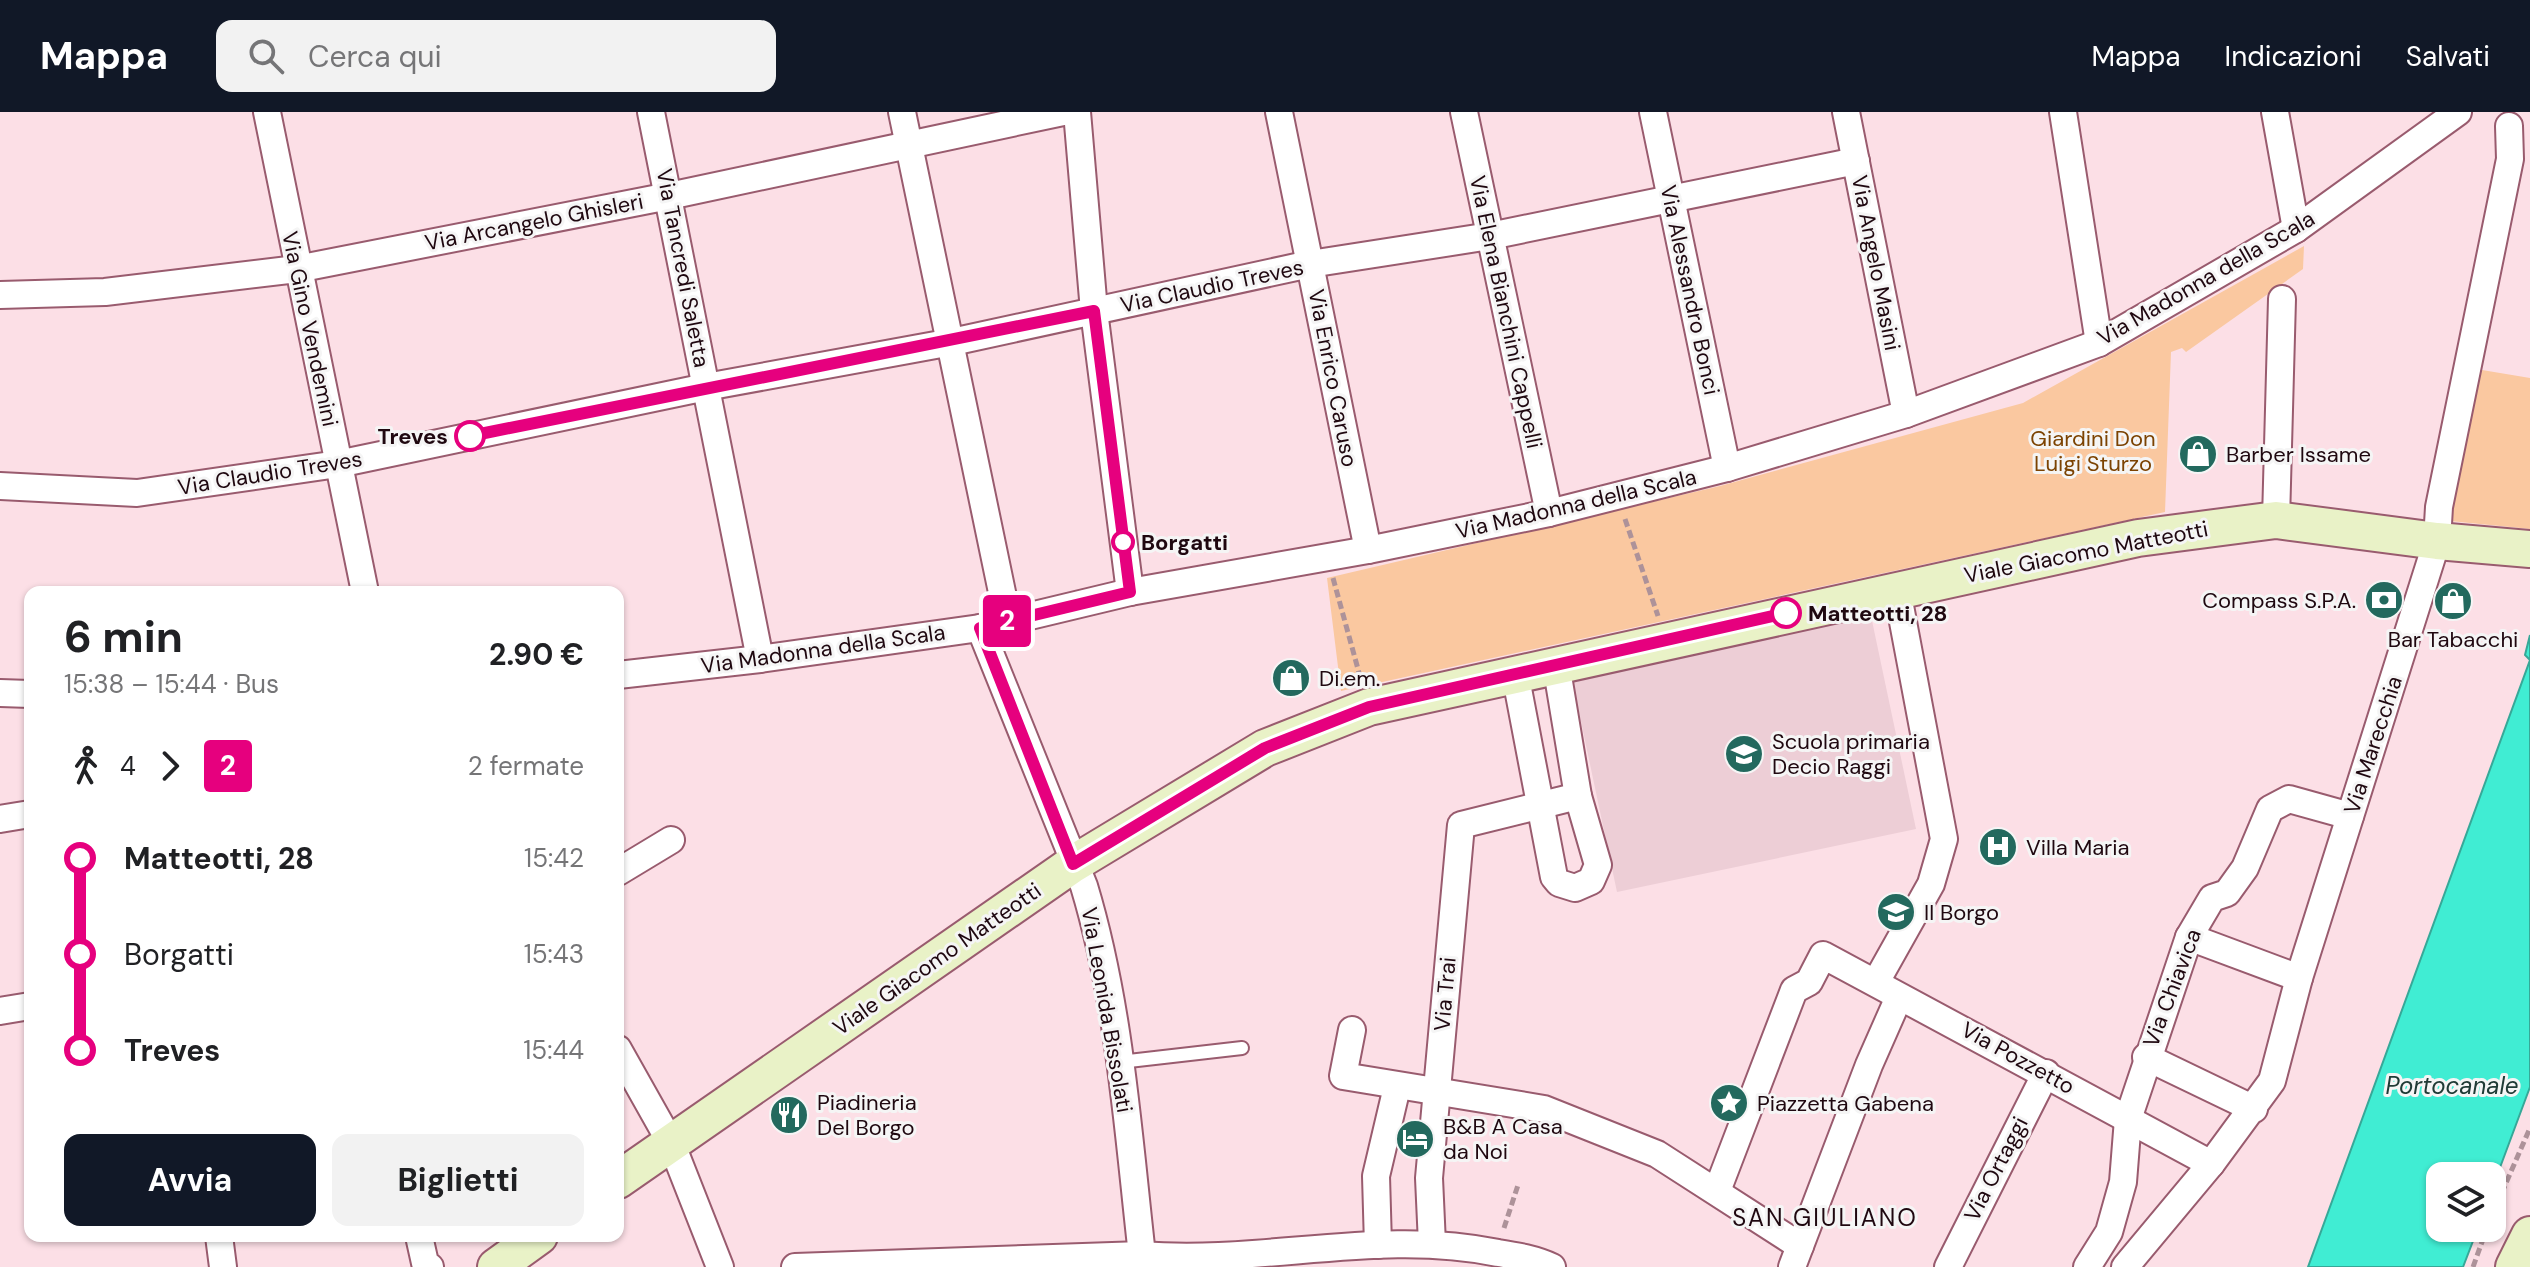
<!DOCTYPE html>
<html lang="it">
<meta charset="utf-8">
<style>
:root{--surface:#fff;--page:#f2f2f2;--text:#202124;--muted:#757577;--accent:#111827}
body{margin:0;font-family:"DM Sans",sans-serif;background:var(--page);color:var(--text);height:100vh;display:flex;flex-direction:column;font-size:30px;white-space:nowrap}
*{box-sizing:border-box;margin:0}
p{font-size:26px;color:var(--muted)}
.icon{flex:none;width:44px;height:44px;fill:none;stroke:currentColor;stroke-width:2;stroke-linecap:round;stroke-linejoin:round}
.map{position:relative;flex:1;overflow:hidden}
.side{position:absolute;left:24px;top:474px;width:600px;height:656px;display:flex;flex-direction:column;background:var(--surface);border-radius:16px;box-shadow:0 2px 6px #0004}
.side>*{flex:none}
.badge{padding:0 16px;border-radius:6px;font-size:28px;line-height:52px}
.buttons{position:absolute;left:2426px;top:1050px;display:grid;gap:16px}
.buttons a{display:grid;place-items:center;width:80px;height:80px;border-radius:16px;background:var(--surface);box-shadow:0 2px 6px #0004;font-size:40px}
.map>.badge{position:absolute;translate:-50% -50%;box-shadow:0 0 0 4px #fff}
.legs{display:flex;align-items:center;gap:12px;height:88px;padding:0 40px;font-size:26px}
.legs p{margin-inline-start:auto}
.summary{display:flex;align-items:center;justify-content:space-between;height:136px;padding:0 40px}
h1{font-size:44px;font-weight:700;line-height:60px}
.primary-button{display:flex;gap:16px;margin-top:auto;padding:16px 40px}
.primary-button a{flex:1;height:92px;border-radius:16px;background:var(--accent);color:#fff;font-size:32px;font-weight:700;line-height:92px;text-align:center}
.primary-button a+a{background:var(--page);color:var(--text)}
ul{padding:0 40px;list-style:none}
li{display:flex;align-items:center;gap:28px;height:96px;font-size:30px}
li i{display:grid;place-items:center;width:12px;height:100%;margin:0 10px;background:currentColor}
li i::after{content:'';width:20px;height:20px;margin:-10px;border:6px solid;border-radius:50%;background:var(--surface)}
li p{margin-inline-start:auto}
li:first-child i{background:linear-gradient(#0000 50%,currentColor 0)}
li:last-child i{background:linear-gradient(currentColor 50%,#0000 0)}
header{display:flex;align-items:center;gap:48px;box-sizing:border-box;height:112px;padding:0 40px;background:var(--accent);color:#fff}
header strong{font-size:38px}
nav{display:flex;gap:44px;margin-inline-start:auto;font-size:28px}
.search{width:560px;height:72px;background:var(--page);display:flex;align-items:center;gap:20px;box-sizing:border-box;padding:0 28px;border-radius:16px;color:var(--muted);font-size:30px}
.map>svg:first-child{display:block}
.built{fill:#edced6}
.green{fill:#fac8a0}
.water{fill:#40edd3;stroke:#36a898;stroke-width:2}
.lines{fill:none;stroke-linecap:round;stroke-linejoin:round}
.lane-casing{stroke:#995b6e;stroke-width:16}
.street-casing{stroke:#995b6e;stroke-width:30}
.secondary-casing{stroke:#995b6e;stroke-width:40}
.path{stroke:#ad9299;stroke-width:5;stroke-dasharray:8 4;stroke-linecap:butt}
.lane{stroke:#fff;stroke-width:12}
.street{stroke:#fff;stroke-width:26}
.secondary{stroke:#e9f2c7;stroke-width:36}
.line-1-casing{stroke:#fff;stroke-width:18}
.line-1{stroke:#e6007e;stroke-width:12}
.stop-1-dot{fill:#fff;stroke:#e6007e;stroke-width:4}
.labels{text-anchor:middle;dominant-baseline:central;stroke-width:6;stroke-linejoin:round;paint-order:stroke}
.street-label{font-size:22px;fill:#1f0810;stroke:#f5f5f5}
.stop-label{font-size:22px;font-weight:bold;fill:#1f0810;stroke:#f5f5f5;text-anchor:start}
.park-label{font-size:22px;fill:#7c4302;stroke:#f5f5f5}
.poi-label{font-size:22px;fill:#1f0810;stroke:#f5f5f5;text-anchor:start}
.water-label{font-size:24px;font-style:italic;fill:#203b36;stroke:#f5f5f5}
.neighbourhood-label{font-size:24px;letter-spacing:2px;fill:#1f0810;stroke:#f5f5f5}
</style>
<header>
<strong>Mappa</strong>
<div class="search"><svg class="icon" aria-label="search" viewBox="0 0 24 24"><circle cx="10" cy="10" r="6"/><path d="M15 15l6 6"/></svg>Cerca qui</div>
<nav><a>Mappa</a><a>Indicazioni</a><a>Salvati</a></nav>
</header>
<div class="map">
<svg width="2530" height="1155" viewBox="0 0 2530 1155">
<rect width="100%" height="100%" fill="#fcdfe6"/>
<polygon class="built" points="1871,504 1916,717 1617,780 1572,567"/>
<g class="green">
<polygon points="2304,134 2303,157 2186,240 2182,236 2171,240 2165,400 1341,579 1327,466 1720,374 2023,291"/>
<polygon points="2476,257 2530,266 2530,417 2450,409"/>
</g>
<polygon class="water" points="2530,523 2530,975 2492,1077 2492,1064 2440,1064 2440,1116 2478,1116 2463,1155 2308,1155 2530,548 2525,543"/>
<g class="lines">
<defs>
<polyline id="lane" points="1120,950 1242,936"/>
<g id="street">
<polyline points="267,0 365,480"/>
<polyline points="651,0 760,547"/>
<polyline points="902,0 1008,509"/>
<polyline points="1077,0 1094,199 1130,480"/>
<polyline points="1279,0 1368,438"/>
<polyline points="1464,0 1549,401"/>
<polyline points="1653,0 1727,356"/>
<polyline points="1846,0 1906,302"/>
<polyline points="2063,0 2099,231"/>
<polyline points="2275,0 2296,117"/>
<polyline points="0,183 105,180 297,157 669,84 1063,0"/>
<polyline points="0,374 137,381 338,352 706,275 952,230 1310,152 1490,124 1856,49"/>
<polyline points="2276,408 2282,187"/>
<path d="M980 516 1084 774C1120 893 1128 1020 1142 1143L1140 1155"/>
<polyline points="1515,561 1554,765 1559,771 1575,776 1591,769 1598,753 1578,684 1556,552"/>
<polyline points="618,563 760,547 980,516 1130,480 1368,438 1549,401 1727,356 1906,302 2099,231 2296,117 2458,0"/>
<polyline points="0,581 30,582"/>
<polyline points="0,707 30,702"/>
<polyline points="618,760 671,728"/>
<polyline points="2189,825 2299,866"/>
<polyline points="1876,870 1931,772 1944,727 1897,478"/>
<polyline points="0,899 30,894"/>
<polyline points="1352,918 1343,964 1544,997 1657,1042 1800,1134"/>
<polyline points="618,937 672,1033 720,1155"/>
<polyline points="2146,945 2254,997"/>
<polyline points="1717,1079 1794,878 1809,870 1823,843 2211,1052"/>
<polyline points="219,1124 223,1155"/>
<polyline points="419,1124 425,1151 430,1155"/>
<polyline points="1432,1132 1429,1066 1461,713 1578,684"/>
<polyline points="1378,1133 1376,1064 1397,975"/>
<path d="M795 1155 1142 1143C1261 1153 1381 1116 1498 1141 1517 1144 1535 1147 1552 1155"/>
<polyline points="1792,1155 1869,953 1899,885"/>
<polyline points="1948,1155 2046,961"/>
<polyline points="2087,1155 2109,1120 2123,1070 2128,1007 2189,825 2212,786 2227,781 2245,756 2270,697 2289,687 2350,704"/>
<polyline points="2125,1155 2211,1052 2272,969 2299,866 2437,429 2439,395 2510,47 2509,14"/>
</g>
<g id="secondary">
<polyline points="618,1068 1073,752 1265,636 1369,595 2138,426 2276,408 2437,429 2530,437"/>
<polyline points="496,1155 539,1124"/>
<polyline points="2514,1155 2530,1123"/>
</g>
</defs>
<use href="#lane" class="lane-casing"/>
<use href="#street" class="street-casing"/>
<use href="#secondary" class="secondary-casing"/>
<g class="path">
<polyline points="1625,407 1658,504"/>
<polyline points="1333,466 1361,568"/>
<polyline points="2492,1103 2530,1016"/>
<polyline points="1504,1116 1518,1073"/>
<polyline points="2497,1119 2497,1093"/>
<polyline points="2473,1155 2487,1116"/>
</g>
<use href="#lane" class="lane"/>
<use href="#street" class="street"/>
<use href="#secondary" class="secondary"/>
</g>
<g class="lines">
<defs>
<polyline id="line-1" points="470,324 1094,199 1130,480 980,516 1073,752 1265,636 1369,595 1786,501"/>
</defs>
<use href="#line-1" class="line-1-casing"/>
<use href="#line-1" class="line-1"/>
</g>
<defs>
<symbol id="shop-disc" viewBox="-11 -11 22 22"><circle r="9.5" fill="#23695e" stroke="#f5f5f5"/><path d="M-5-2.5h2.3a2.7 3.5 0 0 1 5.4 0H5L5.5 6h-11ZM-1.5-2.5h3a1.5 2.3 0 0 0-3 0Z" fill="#fff"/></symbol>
<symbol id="bank-disc" viewBox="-11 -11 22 22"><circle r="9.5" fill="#23695e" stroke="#f5f5f5"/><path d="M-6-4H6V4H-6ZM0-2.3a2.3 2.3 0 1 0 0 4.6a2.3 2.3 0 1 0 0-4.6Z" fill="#fff"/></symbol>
<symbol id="school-disc" viewBox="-11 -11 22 22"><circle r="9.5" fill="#23695e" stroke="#f5f5f5"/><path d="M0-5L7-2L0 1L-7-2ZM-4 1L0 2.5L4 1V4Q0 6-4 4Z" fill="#fff"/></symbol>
<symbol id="hospital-disc" viewBox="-11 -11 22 22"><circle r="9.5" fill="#23695e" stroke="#f5f5f5"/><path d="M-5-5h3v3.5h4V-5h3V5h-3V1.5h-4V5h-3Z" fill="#fff"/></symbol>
<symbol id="sight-disc" viewBox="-11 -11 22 22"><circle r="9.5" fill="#23695e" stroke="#f5f5f5"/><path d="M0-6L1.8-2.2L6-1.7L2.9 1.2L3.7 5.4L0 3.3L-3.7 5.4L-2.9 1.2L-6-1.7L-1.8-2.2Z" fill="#fff"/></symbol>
<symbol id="restaurant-disc" viewBox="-11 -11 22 22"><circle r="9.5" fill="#23695e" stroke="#f5f5f5"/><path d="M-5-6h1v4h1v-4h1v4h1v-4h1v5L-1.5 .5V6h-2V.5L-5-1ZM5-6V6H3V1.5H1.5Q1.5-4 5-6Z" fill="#fff"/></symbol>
<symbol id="hotel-disc" viewBox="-11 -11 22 22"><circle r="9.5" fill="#23695e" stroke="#f5f5f5"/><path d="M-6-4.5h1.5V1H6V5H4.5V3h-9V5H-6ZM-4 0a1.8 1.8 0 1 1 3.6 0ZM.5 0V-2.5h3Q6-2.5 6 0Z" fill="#fff"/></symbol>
</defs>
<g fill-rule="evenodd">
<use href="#shop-disc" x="2176" y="320" width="44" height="44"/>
<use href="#bank-disc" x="2362" y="466" width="44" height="44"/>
<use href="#shop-disc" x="2431" y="467" width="44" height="44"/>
<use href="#shop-disc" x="1269" y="544" width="44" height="44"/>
<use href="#school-disc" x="1722" y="620" width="44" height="44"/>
<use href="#hospital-disc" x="1976" y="713" width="44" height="44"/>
<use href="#school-disc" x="1874" y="778" width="44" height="44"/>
<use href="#sight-disc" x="1707" y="969" width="44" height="44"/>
<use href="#restaurant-disc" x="767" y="981" width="44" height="44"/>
<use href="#hotel-disc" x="1393" y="1005" width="44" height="44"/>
</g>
<g class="stop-1-dot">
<circle cx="470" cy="324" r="14"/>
<circle cx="1123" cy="430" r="10"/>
<circle cx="1786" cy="501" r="14"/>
</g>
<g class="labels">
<g class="street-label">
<text transform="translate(534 110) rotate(-11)">Via Arcangelo Ghisleri</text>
<text transform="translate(1876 151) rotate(79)">Via Angelo Masini</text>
<text transform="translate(683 156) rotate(79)">Via Tancredi Saletta</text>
<text transform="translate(2206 166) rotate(-30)">Via Madonna della Scala</text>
<text transform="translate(1212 174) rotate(-12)">Via Claudio Treves</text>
<text transform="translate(1690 178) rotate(78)">Via Alessandro Bonci</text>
<text transform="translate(1506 200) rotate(78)">Via Elena Bianchini Cappelli</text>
<text transform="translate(310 217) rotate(78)">Via Gino Vendemini</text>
<text transform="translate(1333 266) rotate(79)">Via Enrico Caruso</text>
<text transform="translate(270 361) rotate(-9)">Via Claudio Treves</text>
<text transform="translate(1576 392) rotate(-13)">Via Madonna della Scala</text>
<text transform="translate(2086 440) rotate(-11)">Viale Giacomo Matteotti</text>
<text transform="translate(823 537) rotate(-8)">Via Madonna della Scala</text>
<text transform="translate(2373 633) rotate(-72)">Via Marecchia</text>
<text transform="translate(937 847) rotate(-35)">Viale Giacomo Matteotti</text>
<text transform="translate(2172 876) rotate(-69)">Via Chiavica</text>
<text transform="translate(1445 882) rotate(-85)">Via Trai</text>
<text transform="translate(1107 898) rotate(80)">Via Leonida Bissolati</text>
<text transform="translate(2018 946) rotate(29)">Via Pozzetto</text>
<text transform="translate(1996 1057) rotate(-63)">Via Ortaggi</text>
</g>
<g class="stop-label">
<text x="448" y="324" text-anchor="end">Treves</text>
<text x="1141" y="430">Borgatti</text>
<text x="1808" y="501">Matteotti, 28</text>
</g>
<g class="park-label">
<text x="2093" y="326">Giardini Don<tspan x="2093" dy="25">Luigi Sturzo</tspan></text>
</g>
<g class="poi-label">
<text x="2226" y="342">Barber Issame</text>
<text x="2356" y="488" text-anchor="end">Compass S.P.A.</text>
<text x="2453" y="527" text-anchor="middle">Bar Tabacchi</text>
<text x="1319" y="566">Di.em.</text>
<text x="1772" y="629">Scuola primaria<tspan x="1772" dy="25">Decio Raggi</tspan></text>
<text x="2026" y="735">Villa Maria</text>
<text x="1924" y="800">Il Borgo</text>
<text x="817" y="990">Piadineria<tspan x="817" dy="25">Del Borgo</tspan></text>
<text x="1757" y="991">Piazzetta Gabena</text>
<text x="1443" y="1014">B&amp;B A Casa<tspan x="1443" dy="25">da Noi</tspan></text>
</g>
<g class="water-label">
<text x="2452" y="973">Portocanale</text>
</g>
<g class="neighbourhood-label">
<text x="1825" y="1105">SAN GIULIANO</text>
</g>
</g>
</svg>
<div class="buttons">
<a><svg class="icon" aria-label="layers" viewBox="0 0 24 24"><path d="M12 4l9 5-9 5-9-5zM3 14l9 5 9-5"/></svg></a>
</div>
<b class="badge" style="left:1007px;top:509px;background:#e6007e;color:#fff">2</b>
<section class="side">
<div class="summary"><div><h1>6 min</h1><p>15:38 – 15:44 · Bus</p></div><b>2.90 €</b></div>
<div class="legs"><svg class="icon" aria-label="walk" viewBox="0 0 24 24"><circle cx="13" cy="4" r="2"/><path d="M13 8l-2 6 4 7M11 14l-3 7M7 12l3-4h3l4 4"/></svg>4<svg class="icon" aria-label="forward" viewBox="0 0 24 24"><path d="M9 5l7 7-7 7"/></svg><b class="badge" style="background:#e6007e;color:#fff">2</b><p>2 fermate</p></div>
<ul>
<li><i style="color:#e6007e"></i><b>Matteotti, 28</b><p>15:42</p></li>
<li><i style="color:#e6007e"></i><span>Borgatti</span><p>15:43</p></li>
<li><i style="color:#e6007e"></i><b>Treves</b><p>15:44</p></li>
</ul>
<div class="primary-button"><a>Avvia</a><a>Biglietti</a></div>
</section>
</div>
